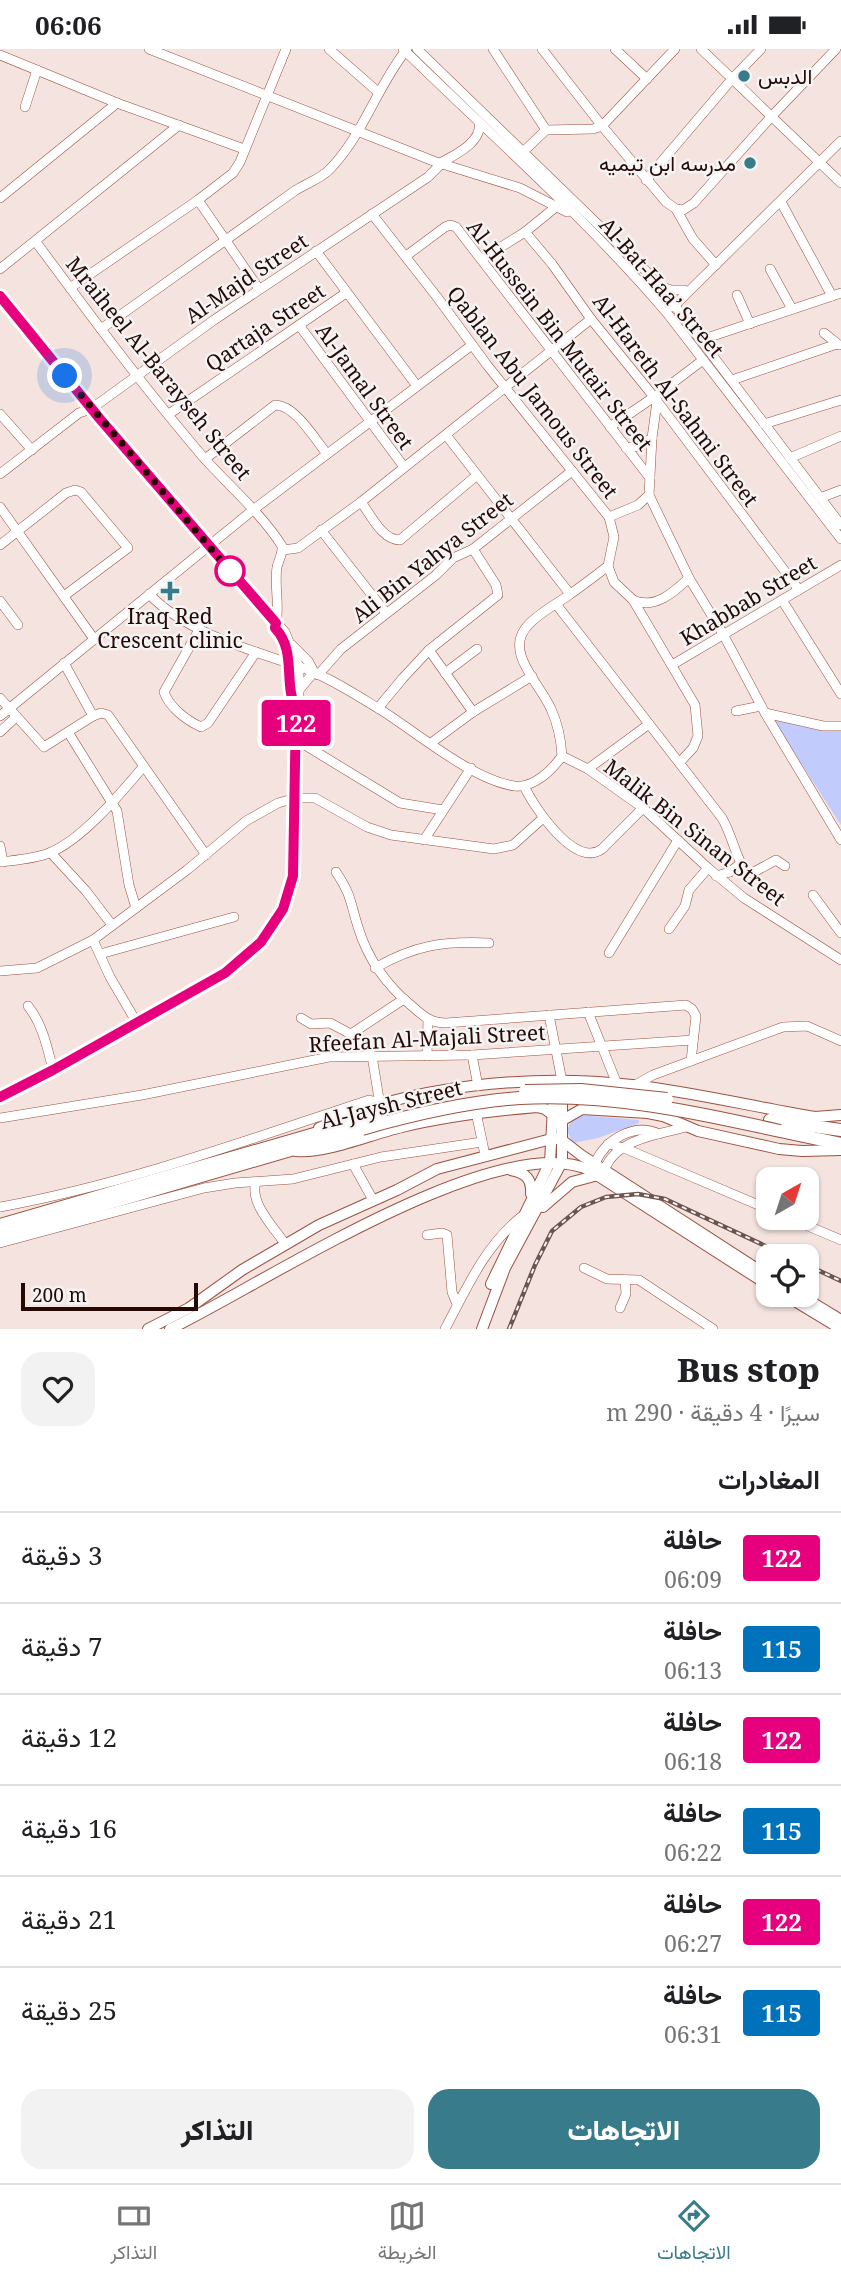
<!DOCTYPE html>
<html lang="ar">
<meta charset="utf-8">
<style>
:root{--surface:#fff;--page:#f2f2f2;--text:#202124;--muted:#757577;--line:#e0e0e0;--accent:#387c8b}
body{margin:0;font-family:"Noto Serif",Vazirmatn,serif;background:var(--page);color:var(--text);direction:rtl;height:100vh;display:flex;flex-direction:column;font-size:26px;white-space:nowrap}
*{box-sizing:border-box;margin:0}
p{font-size:23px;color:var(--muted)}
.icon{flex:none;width:38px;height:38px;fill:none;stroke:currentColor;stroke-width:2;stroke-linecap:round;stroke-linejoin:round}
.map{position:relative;height:1280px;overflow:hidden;direction:ltr}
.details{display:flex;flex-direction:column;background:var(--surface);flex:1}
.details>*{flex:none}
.badge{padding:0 14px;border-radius:5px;font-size:24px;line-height:46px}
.needle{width:46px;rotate:39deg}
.controls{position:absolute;left:756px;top:1118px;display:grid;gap:14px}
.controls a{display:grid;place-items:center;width:63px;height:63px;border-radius:14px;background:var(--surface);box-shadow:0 2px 5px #0004;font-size:35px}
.scale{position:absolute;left:21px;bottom:18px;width:177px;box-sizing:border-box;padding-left:7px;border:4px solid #260904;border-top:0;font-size:19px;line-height:24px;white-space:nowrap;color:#260904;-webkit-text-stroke:5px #f4f4f4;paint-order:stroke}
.you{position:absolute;width:35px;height:35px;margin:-18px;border:5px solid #fff;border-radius:50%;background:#1a73e8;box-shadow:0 0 0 10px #1a73e833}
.map>.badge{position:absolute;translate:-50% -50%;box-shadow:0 0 0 4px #fff}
h2{padding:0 21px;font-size:26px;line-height:63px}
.round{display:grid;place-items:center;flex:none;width:74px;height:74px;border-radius:21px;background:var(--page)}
.head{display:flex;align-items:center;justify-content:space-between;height:119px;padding:0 21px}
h1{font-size:33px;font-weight:800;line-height:52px}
.action{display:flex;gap:14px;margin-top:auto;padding:14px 21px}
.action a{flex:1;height:80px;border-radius:21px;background:var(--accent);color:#fff;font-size:28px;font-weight:800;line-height:80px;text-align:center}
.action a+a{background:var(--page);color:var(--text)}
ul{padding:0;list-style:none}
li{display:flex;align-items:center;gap:21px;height:91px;padding:0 21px;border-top:2px solid var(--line)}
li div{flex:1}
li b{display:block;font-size:26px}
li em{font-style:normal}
li .badge{min-width:77px;font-weight:700;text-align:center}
.status{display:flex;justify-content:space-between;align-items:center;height:49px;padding:0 35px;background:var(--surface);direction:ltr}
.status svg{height:19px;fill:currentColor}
.dock{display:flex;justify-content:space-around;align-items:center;height:98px;border-top:2px solid var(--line);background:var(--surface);font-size:19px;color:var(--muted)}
.dock a{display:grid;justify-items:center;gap:4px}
.dock .on{color:var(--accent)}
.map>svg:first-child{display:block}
.green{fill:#c1ccfc}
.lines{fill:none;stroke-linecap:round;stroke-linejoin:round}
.minor-casing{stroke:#9b5240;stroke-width:10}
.major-casing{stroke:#9b5240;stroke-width:12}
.highway-casing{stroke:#9b5240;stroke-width:14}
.minor{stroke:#fff;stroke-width:9}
.major{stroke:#fff;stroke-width:10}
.highway{stroke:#fff;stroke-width:12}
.rail-casing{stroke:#6d544f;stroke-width:4.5}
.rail{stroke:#f4f4f4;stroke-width:2;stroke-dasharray:5;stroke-linecap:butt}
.highway-bridge-casing{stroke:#9b5240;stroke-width:14;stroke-linecap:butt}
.highway-bridge{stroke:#fff;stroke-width:12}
.line-casing{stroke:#fff;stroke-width:16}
.line{stroke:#e6007e;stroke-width:10}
.walk{stroke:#260904;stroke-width:7;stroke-dasharray:0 12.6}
.poi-dot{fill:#387c8b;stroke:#f4f4f4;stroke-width:2.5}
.stop-dot{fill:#fff;stroke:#e6007e;stroke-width:3.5}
.labels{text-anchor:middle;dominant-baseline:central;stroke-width:5;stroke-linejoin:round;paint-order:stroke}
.poi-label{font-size:21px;fill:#260904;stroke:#f4f4f4;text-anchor:start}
.street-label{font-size:21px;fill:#260904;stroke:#f4f4f4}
</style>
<div class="status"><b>06:06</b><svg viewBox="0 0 49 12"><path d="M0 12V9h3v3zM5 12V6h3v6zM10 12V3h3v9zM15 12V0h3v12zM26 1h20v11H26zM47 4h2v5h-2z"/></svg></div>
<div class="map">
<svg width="841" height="1280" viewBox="0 0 841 1280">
<rect width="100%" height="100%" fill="#f4e3de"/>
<g class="green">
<polygon points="769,665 841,676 841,776"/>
<polygon points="580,1066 639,1071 639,1074 598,1089 573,1094 567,1082 570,1074"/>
</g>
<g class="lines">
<defs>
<g id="minor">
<polyline points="149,0 436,113 520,139 567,163"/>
<polyline points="329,0 378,43"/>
<path d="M403 0C492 87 586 169 667 264L841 490"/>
<polyline points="417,0 646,222 675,257 841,476"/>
<polyline points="493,0 546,81"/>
<polyline points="542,0 602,77 666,153 676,160 683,161 694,154 771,68 836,0"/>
<polyline points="615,0 647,30"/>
<polyline points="701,0 841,134"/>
<polyline points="0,6 117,54 244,100"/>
<polyline points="25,58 37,21"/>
<polyline points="524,102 546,81 593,80 602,77 675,0"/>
<path d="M440 114C455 106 483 93 479 73"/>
<polyline points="646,131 732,30 761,0"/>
<polyline points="0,149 117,54"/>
<polyline points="198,151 259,240"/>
<polyline points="781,153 832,247"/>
<polyline points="676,160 693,190 716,216"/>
<polyline points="525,183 552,215 591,270 654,348 799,541"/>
<path d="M36 193C90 266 145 340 204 409 230 438 261 464 282 497 283 505 279 510 277 518 274 537 280 555 276 574"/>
<polyline points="316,202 417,337"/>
<polyline points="406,207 445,178 450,176 456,178 650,429"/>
<polyline points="482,210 525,183 557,157"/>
<polyline points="0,220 179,76"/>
<polyline points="770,220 792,260"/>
<polyline points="659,237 671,241 684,241"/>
<polyline points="70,239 198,151 233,124 240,113 286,0"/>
<polyline points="737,246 750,275"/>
<polyline points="0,247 100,370 208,497 285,583 299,618 299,655 296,660 293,827 283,860 261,893 225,924 53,1021 0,1048"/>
<polyline points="673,258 841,92"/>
<polyline points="299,276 404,418"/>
<path d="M101 280 296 141C307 134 320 130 329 121 363 87 377 37 407 0"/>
<polyline points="824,284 839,296"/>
<polyline points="701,291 841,244"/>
<polyline points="732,331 837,295"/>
<polyline points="0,365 32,401"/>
<polyline points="169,365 346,244"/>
<polyline points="764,375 841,351"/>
<polyline points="610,378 654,348 703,311"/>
<polyline points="446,386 570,545"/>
<polyline points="626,399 639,397 652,389"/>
<polyline points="790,409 841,387"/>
<path d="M205 410 275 356C294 355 315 390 327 405"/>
<polyline points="0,425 79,364 91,360 214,271 428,128 442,114"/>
<polyline points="649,446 689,529 723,585 765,664 841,791"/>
<polyline points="820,449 841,441"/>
<path d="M361 453C371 466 382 491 400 491L476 427"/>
<polyline points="0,458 94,590"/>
<polyline points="609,468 638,456 649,446 652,389 657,352"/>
<polyline points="321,481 386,564"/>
<polyline points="0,496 66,444 75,441 81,443 128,499 64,547"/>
<polyline points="283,501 298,499 361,453 591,270"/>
<polyline points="608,517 614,533 633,551 695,656 698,687 693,699 680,713"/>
<path d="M149 545C187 585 255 602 306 620 332 630 358 647 381 661 416 683 474 732 515 737 534 739 552 721 562 707 561 690 558 675 551 660 540 634 502 602 529 575 541 563 556 555 569 546 582 537 595 527 608 517L614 488 609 468 487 316 437 248 372 165"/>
<path d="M633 551C655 561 674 543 689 529"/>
<polyline points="782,551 841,645"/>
<polyline points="0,552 18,576"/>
<path d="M556 555 722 769C732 786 735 806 745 822L752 824 776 811 785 817"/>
<path d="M200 579 164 643C169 658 186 671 201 678L208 674 256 603"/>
<polyline points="292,596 308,612 314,623 299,641"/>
<path d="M285 597C292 617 287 641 296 660"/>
<polyline points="429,601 473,663"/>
<polyline points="64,614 93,667"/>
<polyline points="672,616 841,516"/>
<polyline points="445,624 477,600"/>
<polyline points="318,626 341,600 436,526 453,509 473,500 572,422"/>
<polyline points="0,649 44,698 93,667 101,664 108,666 206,806"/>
<polyline points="378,659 403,629 429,601 498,546 496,536 473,500"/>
<polyline points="736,662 761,657"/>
<polyline points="765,664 823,677 841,677"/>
<polyline points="0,667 253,461 472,296"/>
<polyline points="0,683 16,668"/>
<polyline points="68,683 117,762 129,836 136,859"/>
<polyline points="295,690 400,754 443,761"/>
<polyline points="431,694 473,663 532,627"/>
<polyline points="562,707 588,720 643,759 708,819 744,849 841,911"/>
<polyline points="588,720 649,675"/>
<path d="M524 737C534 758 575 820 602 800L643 759"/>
<polyline points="424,791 471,719"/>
<polyline points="0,797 3,813"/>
<polyline points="51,804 86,842 112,876"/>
<path d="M0 813C16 811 34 810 49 804 82 791 120 745 143 718"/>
<path d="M336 823C352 847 350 853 358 878 368 911 386 936 413 958 423 967 431 974 446 974L686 956 692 960 696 967 691 1012"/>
<polyline points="716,827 730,823 740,815"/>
<polyline points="813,846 841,884"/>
<polyline points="669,880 685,857 689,841 708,819"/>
<polyline points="93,891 110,928 137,974"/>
<polyline points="609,904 678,791"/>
<polyline points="100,905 234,868"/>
<path d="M375 919C415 896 443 892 489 894"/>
<polyline points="0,922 37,919 93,891 187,821 246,772 278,754 296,749 315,749 367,778 391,786 494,800 513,796 542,770"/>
<path d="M28 957C43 976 47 998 53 1021"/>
<polyline points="588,963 617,1035"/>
<polyline points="549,966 562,1032"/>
<polyline points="301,969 311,975 330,974 362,991 372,1007 380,1056"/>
<polyline points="351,985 404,950"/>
<polyline points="472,1006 478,1037"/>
<polyline points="427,1007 428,970"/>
<polyline points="635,1036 653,1026 783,978 807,977 841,992"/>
<polyline points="476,1063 485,1106"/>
<polyline points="0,1069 142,1046 329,1008 472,1006 693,991"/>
<polyline points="608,1095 624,1099 768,1160"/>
<path d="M595 1114C606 1090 635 1073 659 1085"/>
<polyline points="353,1115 373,1151"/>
<path d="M605 1120C616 1090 660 1085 687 1078"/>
<path d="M256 1133C249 1154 274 1178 285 1195"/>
<path d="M0 1158C126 1135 248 1091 369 1051L373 1052 377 1057"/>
<polyline points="789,1169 841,1191"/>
<polyline points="427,1186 442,1184 447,1186 452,1243 457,1255"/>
<polyline points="0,1194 204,1139 235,1134 293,1130 381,1108 482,1093"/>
<polyline points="584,1219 607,1230 639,1231 713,1280"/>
<polyline points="620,1259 626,1245 625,1231"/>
<path d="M445 1280C467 1239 484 1198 521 1168"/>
</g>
<g id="major">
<polyline points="561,1072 582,1060 648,1064 663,1067 698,1082 779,1100 802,1102 841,1101"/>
<path d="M319 1079C408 1035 534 1025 632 1036 693 1043 754 1058 815 1068L841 1066"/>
<path d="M296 1102C326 1105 371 1085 402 1078 447 1067 491 1062 537 1058L545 1060 553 1066"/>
<path d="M511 1121C526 1124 532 1130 531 1145"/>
<polyline points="543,1158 572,1133 598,1126"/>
<polyline points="491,1235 550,1113 554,1041"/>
<polyline points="785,1246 841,1280"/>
<polyline points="800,1246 841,1271"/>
<polyline points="148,1280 189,1259 242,1221 319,1176 397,1141 437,1120 555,1089 563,1092 581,1106 768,1227"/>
<path d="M170 1280C258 1238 497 1079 589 1121L768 1236"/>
<polyline points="482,1280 505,1219 562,1113 562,1043"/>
</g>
<g id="highway">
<polyline points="770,1071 841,1081"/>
<polyline points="780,1082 841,1095"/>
<polyline points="0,1176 359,1072"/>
<polyline points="0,1186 362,1080"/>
</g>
</defs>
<use href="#minor" class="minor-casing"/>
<use href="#major" class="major-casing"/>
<use href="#highway" class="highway-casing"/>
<use href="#minor" class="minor"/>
<use href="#major" class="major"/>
<use href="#highway" class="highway"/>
<defs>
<g id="rail">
<polyline points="807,1216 841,1232"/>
<polyline points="509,1280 535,1216 552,1182 581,1158 606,1148 638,1145 665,1150 789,1208"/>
</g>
</defs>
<use href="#rail" class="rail-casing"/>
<use href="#rail" class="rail"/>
<defs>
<g id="highway-bridge">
<polyline points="525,1042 581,1041 667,1050"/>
<polyline points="359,1072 380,1066"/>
<path d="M362 1080C414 1065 466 1053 520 1049 607 1044 695 1063 780 1082"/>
</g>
</defs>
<use href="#highway-bridge" class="highway-bridge-casing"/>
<use href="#highway-bridge" class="highway-bridge"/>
</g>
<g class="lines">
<defs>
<path id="line" d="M0 247 100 370 276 574 275 579C297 602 283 634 296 660L293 827 283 860 261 893 225 924 53 1021 0 1048"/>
</defs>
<use href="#line" class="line-casing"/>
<use href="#line" class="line"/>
<polyline class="walk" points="65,327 230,522"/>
</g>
<g class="poi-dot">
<circle cx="744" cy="27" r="7"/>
<circle cx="750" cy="114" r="7"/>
<path d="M166.5 531.5h7v7h7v7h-7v7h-7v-7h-7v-7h7z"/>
</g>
<circle class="stop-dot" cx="230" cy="522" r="14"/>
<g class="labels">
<g class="poi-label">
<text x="758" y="27">الدبس</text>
<text x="736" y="114" text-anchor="end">مدرسه ابن تيميه</text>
<text x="170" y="567" text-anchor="middle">Iraq Red<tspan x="170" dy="24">Crescent clinic</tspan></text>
</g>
<g class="street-label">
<text transform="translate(246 229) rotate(-34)">Al-Majd Street</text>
<text transform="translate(662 238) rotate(49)">Al-Bat-Haa’ Street</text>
<text transform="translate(265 278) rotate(-34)">Qartaja Street</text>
<text transform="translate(560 286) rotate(52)">Al-Hussein Bin Mutair Street</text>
<text transform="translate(159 319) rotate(51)">Mraiheel Al-Barayseh Street</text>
<text transform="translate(365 337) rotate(54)">Al-Jamal Street</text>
<text transform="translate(533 343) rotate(52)">Qablan Abu Jamous Street</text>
<text transform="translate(676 351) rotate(53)">Al-Hareth Al-Sahmi Street</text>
<text transform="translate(432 508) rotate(-38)">Ali Bin Yahya Street</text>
<text transform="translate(748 551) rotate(-31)">Khabbab Street</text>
<text transform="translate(695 783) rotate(38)">Malik Bin Sinan Street</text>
<text transform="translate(427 989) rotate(-3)">Rfeefan Al-Majali Street</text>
<text transform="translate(391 1055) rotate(-14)">Al-Jaysh Street</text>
</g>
</g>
</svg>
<div class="controls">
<a><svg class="needle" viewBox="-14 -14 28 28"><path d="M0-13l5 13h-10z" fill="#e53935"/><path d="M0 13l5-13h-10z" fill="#757577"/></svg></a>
<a><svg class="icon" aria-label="locate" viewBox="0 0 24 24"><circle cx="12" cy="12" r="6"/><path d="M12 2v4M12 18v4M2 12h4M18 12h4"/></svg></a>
</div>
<div class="scale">200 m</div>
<div class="you" style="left:65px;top:327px"></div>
<b class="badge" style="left:296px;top:674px;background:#e6007e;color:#fff">122</b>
</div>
<section class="details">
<div class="head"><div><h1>Bus stop</h1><p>سيرًا · 4 دقيقة · 290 m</p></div><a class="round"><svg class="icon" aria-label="heart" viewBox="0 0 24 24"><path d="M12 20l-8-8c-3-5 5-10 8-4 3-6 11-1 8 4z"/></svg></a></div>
<h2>المغادرات</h2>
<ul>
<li><span class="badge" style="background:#e6007e;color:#fff">122</span><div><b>حافلة</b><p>06:09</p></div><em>3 دقيقة</em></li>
<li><span class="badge" style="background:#0072bc;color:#fff">115</span><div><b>حافلة</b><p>06:13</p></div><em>7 دقيقة</em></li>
<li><span class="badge" style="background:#e6007e;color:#fff">122</span><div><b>حافلة</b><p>06:18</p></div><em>12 دقيقة</em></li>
<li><span class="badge" style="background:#0072bc;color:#fff">115</span><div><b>حافلة</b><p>06:22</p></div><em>16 دقيقة</em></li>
<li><span class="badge" style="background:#e6007e;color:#fff">122</span><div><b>حافلة</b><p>06:27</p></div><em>21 دقيقة</em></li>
<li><span class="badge" style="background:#0072bc;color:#fff">115</span><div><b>حافلة</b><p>06:31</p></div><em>25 دقيقة</em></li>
</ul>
<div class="action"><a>الاتجاهات</a><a>التذاكر</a></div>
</section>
<nav class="dock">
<a class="on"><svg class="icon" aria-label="directions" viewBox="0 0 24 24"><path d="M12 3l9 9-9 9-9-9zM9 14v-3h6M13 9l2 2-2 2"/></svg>الاتجاهات</a>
<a><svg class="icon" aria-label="map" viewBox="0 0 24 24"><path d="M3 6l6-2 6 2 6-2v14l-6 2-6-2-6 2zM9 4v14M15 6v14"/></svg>الخريطة</a>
<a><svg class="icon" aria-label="tickets" viewBox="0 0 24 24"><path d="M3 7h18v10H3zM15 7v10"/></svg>التذاكر</a>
</nav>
